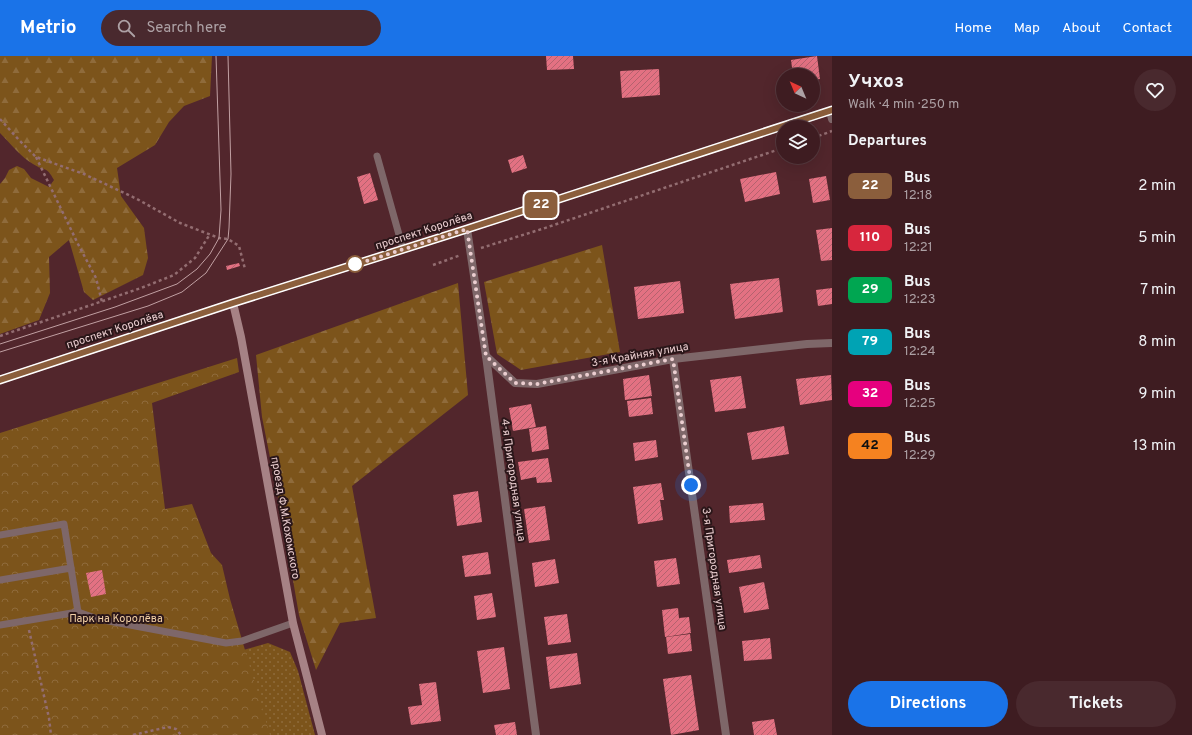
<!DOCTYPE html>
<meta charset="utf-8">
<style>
:root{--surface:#3e1c21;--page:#49292e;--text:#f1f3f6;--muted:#ada1a5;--line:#573a3f;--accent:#1a73e8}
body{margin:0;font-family:Overpass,sans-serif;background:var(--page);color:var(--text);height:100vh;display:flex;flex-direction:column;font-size:15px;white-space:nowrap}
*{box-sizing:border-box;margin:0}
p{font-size:13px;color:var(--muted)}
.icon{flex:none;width:22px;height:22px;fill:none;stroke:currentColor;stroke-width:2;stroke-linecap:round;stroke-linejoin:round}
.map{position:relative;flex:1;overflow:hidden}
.details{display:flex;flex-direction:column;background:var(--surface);width:360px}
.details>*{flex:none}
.badge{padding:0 8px;border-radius:6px;font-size:14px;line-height:26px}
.needle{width:26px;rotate:316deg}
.buttons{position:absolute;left:776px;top:12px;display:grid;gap:8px}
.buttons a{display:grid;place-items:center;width:44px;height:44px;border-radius:50%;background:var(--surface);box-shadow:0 4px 16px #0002,0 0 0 1px var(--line);font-size:20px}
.you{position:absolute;width:20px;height:20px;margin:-10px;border:3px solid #fff;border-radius:50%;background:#1a73e8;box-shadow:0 0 0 6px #1a73e833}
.map>.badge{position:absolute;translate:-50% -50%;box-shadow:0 0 0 2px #fff}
h2{padding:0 16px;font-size:15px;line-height:36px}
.round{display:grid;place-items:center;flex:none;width:42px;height:42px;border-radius:21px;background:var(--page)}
.overview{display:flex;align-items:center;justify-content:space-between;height:68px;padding:0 16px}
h1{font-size:19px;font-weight:700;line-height:30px}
.button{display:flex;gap:8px;margin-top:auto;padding:8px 16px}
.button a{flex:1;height:46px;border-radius:24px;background:var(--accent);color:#fff;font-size:16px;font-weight:700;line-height:46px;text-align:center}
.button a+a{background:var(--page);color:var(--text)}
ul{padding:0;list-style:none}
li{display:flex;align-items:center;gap:12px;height:52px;padding:0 16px}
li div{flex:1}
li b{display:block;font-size:15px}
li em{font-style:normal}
li .badge{min-width:44px;font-weight:700;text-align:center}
header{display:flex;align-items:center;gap:24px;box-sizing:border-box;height:56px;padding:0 20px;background:var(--accent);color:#fff}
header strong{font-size:19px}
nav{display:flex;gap:22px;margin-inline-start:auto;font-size:14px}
.search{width:280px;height:36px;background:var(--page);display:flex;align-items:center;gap:10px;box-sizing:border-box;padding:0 14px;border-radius:22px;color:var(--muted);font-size:15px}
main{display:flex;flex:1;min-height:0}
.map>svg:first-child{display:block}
.grass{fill:url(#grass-dots)}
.forest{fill:url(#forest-firs)}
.park{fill:url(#park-crowns)}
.building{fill:url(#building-hatch)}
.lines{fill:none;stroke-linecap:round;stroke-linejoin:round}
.path{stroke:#936d71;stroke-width:2.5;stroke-dasharray:3 3;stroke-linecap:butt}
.lane{stroke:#7e6769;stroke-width:7}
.street{stroke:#7e6769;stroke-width:8}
.secondary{stroke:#a68285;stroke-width:8}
.tram{stroke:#c1a0a3;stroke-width:1}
.line-casing{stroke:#fff;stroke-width:9}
.line{stroke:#8b5e3c;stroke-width:6}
.walk{stroke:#ebced0;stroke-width:4;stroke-dasharray:0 7.2}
.stop-dot{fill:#fff;stroke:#8b5e3c;stroke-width:2}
.labels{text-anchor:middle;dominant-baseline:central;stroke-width:4;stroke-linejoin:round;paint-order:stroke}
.street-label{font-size:11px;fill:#ebced0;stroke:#2a1619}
.park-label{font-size:11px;fill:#f4d1a6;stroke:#2a1619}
</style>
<header>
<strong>Metrio</strong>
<div class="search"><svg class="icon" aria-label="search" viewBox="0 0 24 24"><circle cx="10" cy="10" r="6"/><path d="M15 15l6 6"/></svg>Search here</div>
<nav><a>Home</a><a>Map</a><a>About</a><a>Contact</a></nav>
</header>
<main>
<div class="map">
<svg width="832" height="679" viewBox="0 0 832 679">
<defs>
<pattern id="grass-dots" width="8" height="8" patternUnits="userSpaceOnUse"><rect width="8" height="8" fill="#7c541b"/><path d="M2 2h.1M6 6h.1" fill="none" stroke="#8f6b3b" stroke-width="1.8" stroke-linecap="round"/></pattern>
<pattern id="forest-firs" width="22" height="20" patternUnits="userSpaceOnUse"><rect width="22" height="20" fill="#7c541b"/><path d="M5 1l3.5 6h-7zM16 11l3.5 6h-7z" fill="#8f6b3b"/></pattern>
<pattern id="park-crowns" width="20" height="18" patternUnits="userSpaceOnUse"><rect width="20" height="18" fill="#7c541b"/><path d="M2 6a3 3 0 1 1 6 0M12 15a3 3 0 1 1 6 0" fill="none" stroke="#8f6b3b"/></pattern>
<pattern id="building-hatch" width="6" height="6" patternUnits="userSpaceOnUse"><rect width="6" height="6" fill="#e37182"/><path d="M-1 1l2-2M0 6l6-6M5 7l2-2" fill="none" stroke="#b4626e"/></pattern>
</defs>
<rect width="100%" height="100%" fill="#52262c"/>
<polygon class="grass" points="268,587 290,596 298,615 315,679 110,679 236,596"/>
<g class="forest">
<path d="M0 0H212L210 40 184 50 169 66 155 89 117 112 121 140 144 172 148 202 143 219 93 244 84 236 69 184 49 201 50 237 39 264 0 278V128L5 122 9 114 17 110 24 113 31 122 49 131 54 124C46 109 45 116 33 108 22 102 9 86 0 77Z"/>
<polygon points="602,189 620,296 521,314 497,298 484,226"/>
<polygon points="458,227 468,339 352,430 376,562 340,567 316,614 299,559 284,472 262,361 256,299"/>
</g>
<polygon class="park" points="237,302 239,316 152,347 165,453 192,448 211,497 222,509 230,543 270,679 0,679 0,377"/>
<g class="building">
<polygon points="546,0 573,0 574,13 547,14"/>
<polygon points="817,0 820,23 813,24 813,19 793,19 791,4"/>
<polygon points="659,13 660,39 622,42 620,15"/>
<polygon points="523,99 527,112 512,117 508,104"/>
<polygon points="776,116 780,138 745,146 740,123"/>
<polygon points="370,117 378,144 364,148 357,121"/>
<polygon points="826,120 830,144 813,147 809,123"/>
<polygon points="832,172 832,204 821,205 816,174"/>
<polygon points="239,207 240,210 227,214 226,210"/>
<polygon points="779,222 783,256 735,263 730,228"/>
<polygon points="680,225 684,257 638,263 634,231"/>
<polygon points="832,232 832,248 818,250 816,234"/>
<polygon points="649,319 652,340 625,344 623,323"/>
<polygon points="831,319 832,344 800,349 796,323"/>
<polygon points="741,320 746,352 715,356 710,324"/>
<polygon points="651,342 653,358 629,361 627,345"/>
<polygon points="531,348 536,371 513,375 509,352"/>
<polygon points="546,370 549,393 532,396 529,373"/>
<polygon points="784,370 789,398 752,404 747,377"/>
<polygon points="656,384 658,401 635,405 633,387"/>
<polygon points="548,402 552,426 537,427 536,421 521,424 518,406"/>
<polygon points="661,427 664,444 660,444 663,464 638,468 633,431"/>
<polygon points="478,435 482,466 457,470 453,439"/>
<polygon points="763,447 765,464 730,467 729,450"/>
<polygon points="545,450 550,484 529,487 524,453"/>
<polygon points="488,496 491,518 465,521 462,500"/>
<polygon points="760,499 762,512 729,517 727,504"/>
<polygon points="676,502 680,528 657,531 654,505"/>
<polygon points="555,503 559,527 535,531 532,507"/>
<polygon points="102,514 106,538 91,541 86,517"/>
<polygon points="764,526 769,553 744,557 739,531"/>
<polygon points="492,537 496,561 477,564 474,540"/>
<polygon points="678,552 679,562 689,561 691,577 665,581 662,554"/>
<polygon points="567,558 571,586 548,589 544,561"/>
<polygon points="690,578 692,595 668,598 666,581"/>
<polygon points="770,582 772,603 744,605 742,585"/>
<polygon points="504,591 510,633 483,637 477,595"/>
<polygon points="577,597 581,628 550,633 546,601"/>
<polygon points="691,619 699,674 671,679 663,623"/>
<polygon points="436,626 441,665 411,669 408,651 422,649 419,628"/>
<polygon points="774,663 777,679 754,679 752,666"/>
<polygon points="515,666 517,679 496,679 494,669"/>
</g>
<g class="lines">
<g class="path">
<polyline points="0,63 19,84 36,101 84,118 137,143 180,167 219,182 228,183 239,190 245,213"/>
<polyline points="813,82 832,75"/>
<polyline points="36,101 78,188 96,222 102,246"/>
<polyline points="481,192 542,173 783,92"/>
<polyline points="433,209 461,199"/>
<polyline points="0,280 141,232 174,219 195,202 210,178"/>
<polyline points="29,574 49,662 51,679"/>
<polyline points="133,679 168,671 176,673 181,679"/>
</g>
<g class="lane">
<polyline points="377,100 403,193"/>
<polyline points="0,479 64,468 71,512"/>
<polyline points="0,524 71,512 78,556"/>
<polyline points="0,569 78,556 98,563 226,587 242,585 293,567"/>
</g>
<g class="street">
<polyline points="830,55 832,63"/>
<polyline points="467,173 486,300 536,679"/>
<polyline points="486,300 515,327 537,328 673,303 807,288 832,287"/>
<polyline points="673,303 726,679"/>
</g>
<g class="secondary">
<polyline points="233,247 241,281 293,567 322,679"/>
<polyline points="0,324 233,247 467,173 832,54"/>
</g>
<g class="tram">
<polyline points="0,288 115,251 177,228 197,213 210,198 219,182 221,154 216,0"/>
<polyline points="0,296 148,250 182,236 206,217 228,183 229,172 231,118 228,0"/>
</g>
</g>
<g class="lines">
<defs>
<polyline id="line" points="0,324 233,247 467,173 832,54"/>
</defs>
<use href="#line" class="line-casing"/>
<use href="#line" class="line"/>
<polyline class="walk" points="355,208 351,210 467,173 486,300 515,327 537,328 673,303 691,429"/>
</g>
<circle class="stop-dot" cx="355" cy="208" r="8"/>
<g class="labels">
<g class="street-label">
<text transform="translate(424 175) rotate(-18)">проспект Королёва</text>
<text transform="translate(115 274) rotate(-18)">проспект Королёва</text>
<text transform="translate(640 299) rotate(-10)">3-я Крайняя улица</text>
<text transform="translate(513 424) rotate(82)">4-я Пригородная улица</text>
<text transform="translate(285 462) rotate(80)">проезд Ф.М.Кохомского</text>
<text transform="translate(714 513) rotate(82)">3-я Пригородная улица</text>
</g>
<g class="park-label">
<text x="116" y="563">Парк на Королёва</text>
</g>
</g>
</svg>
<div class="buttons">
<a><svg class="needle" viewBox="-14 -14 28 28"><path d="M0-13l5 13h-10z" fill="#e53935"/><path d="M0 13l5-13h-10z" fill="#ada1a5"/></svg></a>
<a><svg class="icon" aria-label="layers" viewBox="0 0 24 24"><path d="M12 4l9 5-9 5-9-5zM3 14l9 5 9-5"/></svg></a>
</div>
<div class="you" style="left:691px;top:429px"></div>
<b class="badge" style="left:541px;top:149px;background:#8b5e3c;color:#fff">22</b>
</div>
<section class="details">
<div class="overview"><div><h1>Учхоз</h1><p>Walk · 4 min · 250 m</p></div><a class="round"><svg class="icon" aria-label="heart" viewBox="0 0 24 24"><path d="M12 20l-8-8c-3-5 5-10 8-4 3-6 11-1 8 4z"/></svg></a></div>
<h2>Departures</h2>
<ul>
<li><span class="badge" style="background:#8b5e3c;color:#fff">22</span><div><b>Bus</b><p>12:18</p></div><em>2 min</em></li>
<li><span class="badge" style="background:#d7263d;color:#fff">110</span><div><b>Bus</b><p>12:21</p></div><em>5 min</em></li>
<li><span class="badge" style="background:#00a651;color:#fff">29</span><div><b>Bus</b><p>12:23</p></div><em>7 min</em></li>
<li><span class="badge" style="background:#00a3b4;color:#fff">79</span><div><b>Bus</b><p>12:24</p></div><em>8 min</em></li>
<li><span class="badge" style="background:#e6007e;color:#fff">32</span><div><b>Bus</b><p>12:25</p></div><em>9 min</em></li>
<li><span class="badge" style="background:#f58220;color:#111">42</span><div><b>Bus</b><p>12:29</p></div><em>13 min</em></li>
</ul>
<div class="button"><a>Directions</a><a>Tickets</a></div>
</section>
</main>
